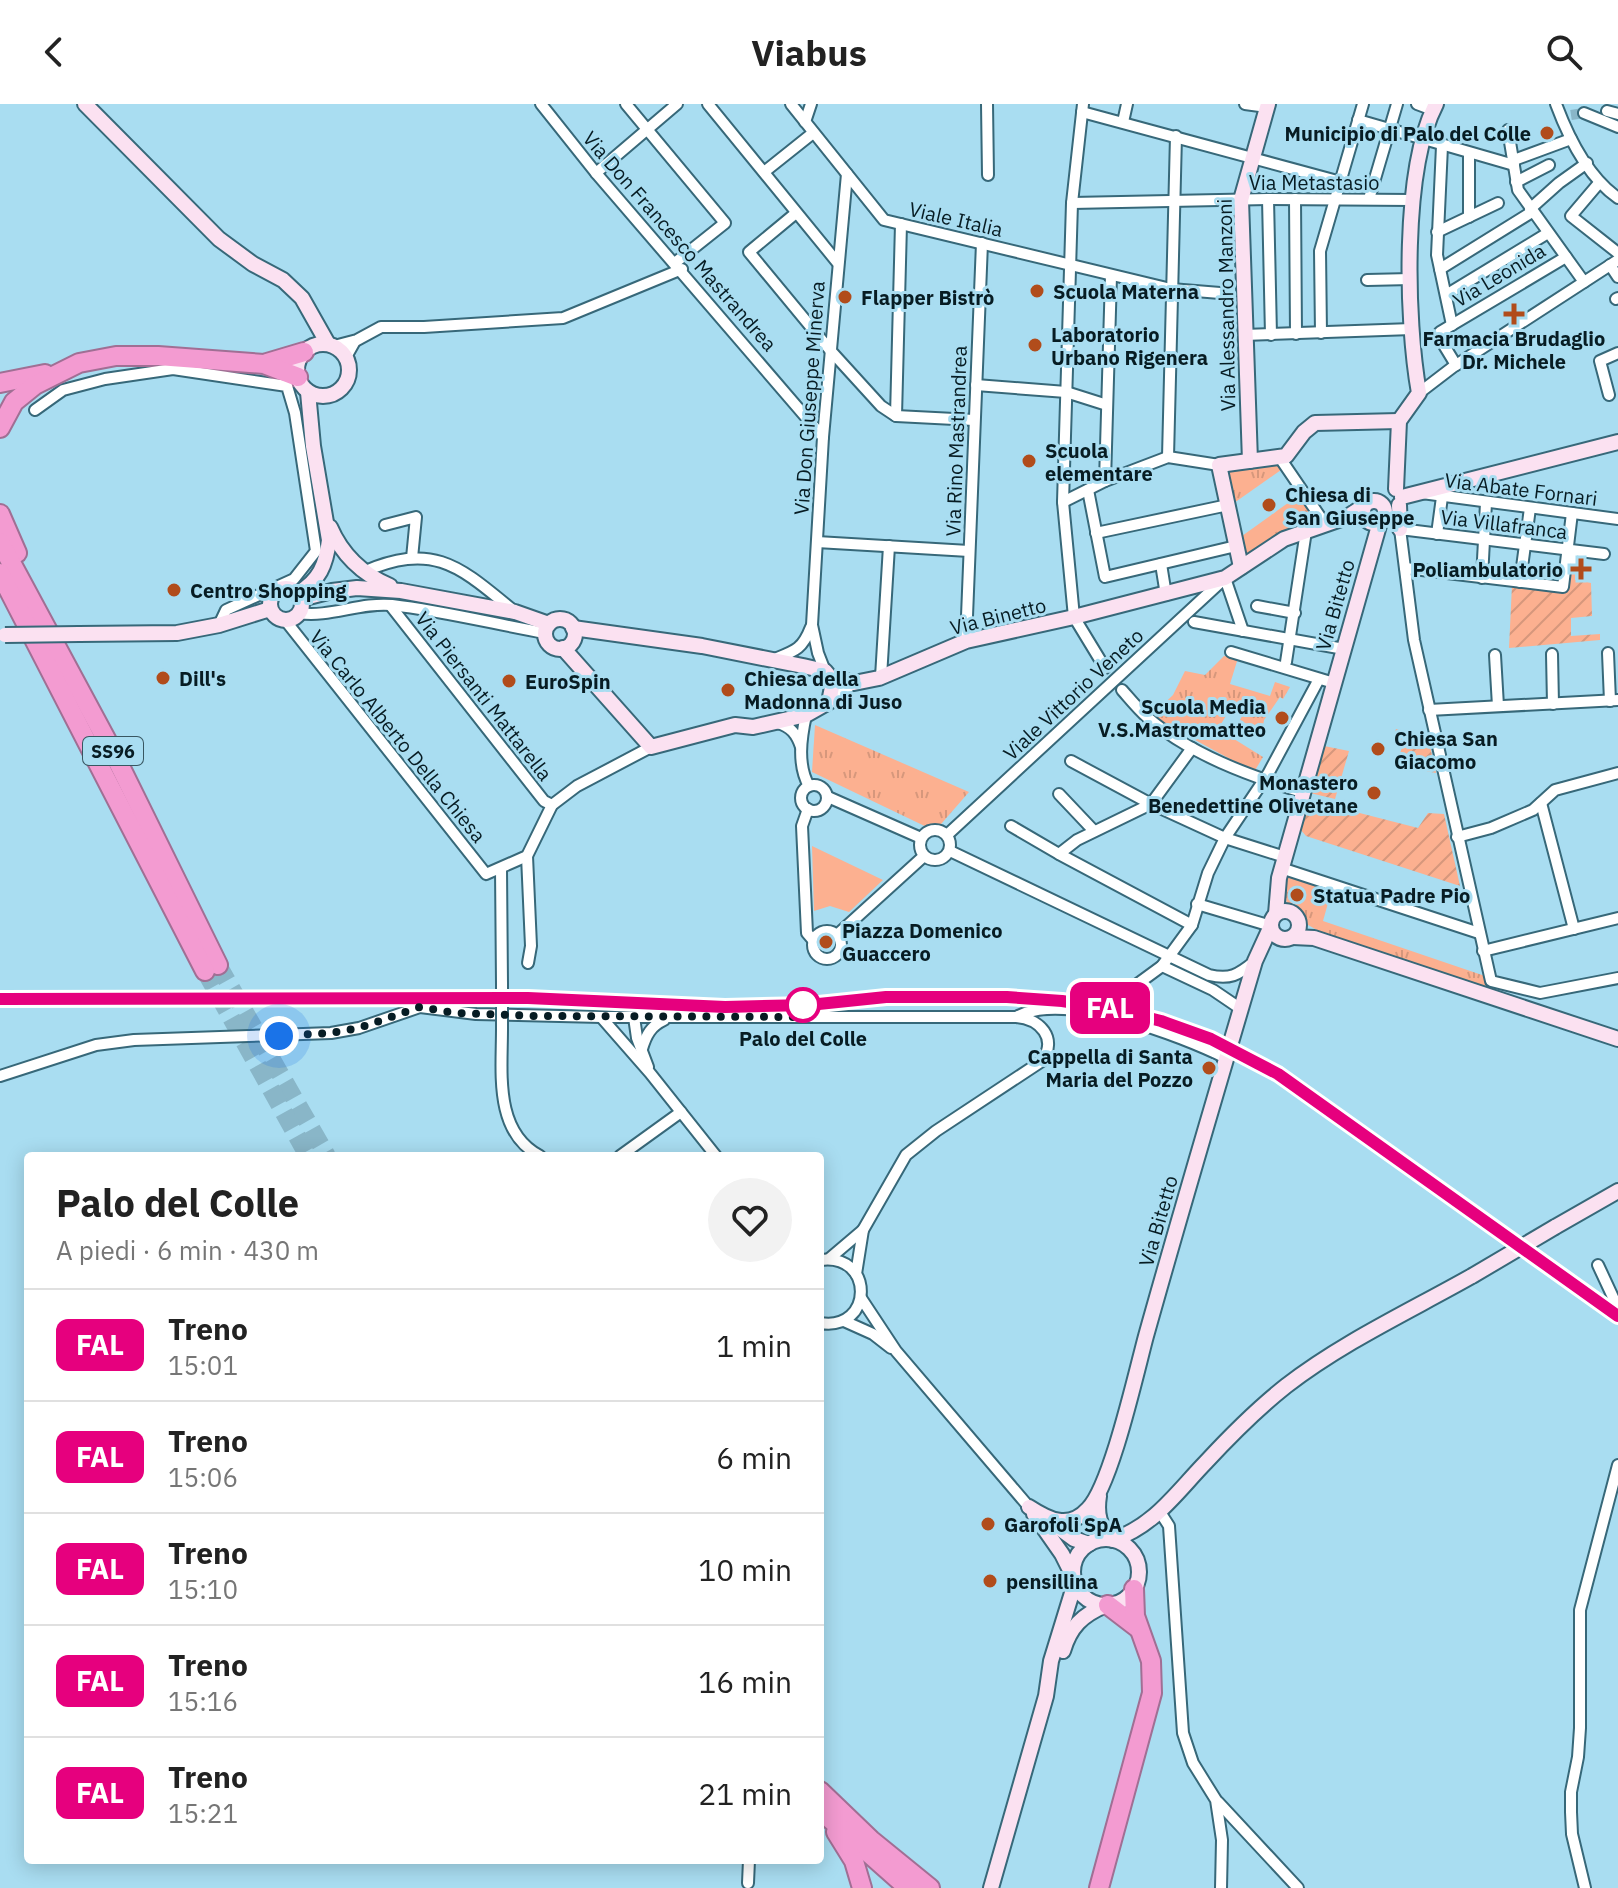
<!DOCTYPE html>
<html lang="it">
<meta charset="utf-8">
<style>
:root{--surface:#fff;--page:#f2f2f2;--text:#222;--muted:#767676;--line:#e0e0e0}
body{margin:0;font-family:"IBM Plex Sans",sans-serif;background:var(--page);color:var(--text);height:100vh;display:flex;flex-direction:column;font-size:30px;white-space:nowrap}
*{box-sizing:border-box;margin:0}
p{font-size:26px;color:var(--muted)}
.icon{flex:none;width:44px;height:44px;fill:none;stroke:currentColor;stroke-width:2;stroke-linecap:round;stroke-linejoin:round}
.map{position:relative;flex:1;overflow:hidden}
.details{position:absolute;left:24px;top:1048px;width:800px;height:712px;display:flex;flex-direction:column;background:var(--surface);border-radius:8px;box-shadow:0 4px 20px #0003}
.details>*{flex:none}
.badge{padding:0 16px;border-radius:12px;font-size:28px;line-height:52px}
.you{position:absolute;width:40px;height:40px;margin:-20px;border:6px solid #fff;border-radius:50%;background:#1a73e8;box-shadow:0 0 0 12px #1a73e833}
.map>.badge{position:absolute;translate:-50% -50%;box-shadow:0 0 0 4px #fff}
.round{display:grid;place-items:center;flex:none;width:84px;height:84px;border-radius:42px;background:var(--page)}
.headline{display:flex;align-items:center;justify-content:space-between;height:136px;padding:0 32px}
h1{font-size:38px;font-weight:800;line-height:60px}
ul{padding:0;list-style:none}
li{display:flex;align-items:center;gap:24px;height:112px;padding:0 32px;border-top:2px solid var(--line)}
li div{flex:1}
li b{display:block;font-size:30px}
li em{font-style:normal}
li .badge{min-width:88px;font-weight:700;text-align:center}
header{display:flex;justify-content:space-between;align-items:center;height:104px;padding:0 32px;background:var(--surface);font-size:36px;font-weight:800}
.map>svg:first-child{display:block}
.grass{fill:#fcb090}
.park{fill:url(#park-tufts)}
.garden{fill:url(#garden-furrows)}
.lines{fill:none;stroke-linecap:round;stroke-linejoin:round}
.street-tunnel{stroke:#89b6c8;stroke-width:10;stroke-dasharray:10 5;stroke-linecap:butt}
.highway-tunnel{stroke:#89b6c8;stroke-width:18;stroke-dasharray:18 9;stroke-linecap:butt}
.street-casing{stroke:#376879;stroke-width:14}
.secondary-casing{stroke:#376879;stroke-width:18}
.highway-casing{stroke:#a06f94;stroke-width:22}
.street{stroke:#fff;stroke-width:10}
.secondary{stroke:#fbe1f1;stroke-width:14}
.highway{stroke:#f39bd1;stroke-width:18}
.rail-casing{stroke:#1d363f;stroke-width:6}
.rail{stroke:#a9ddf1;stroke-width:3;stroke-dasharray:9;stroke-linecap:butt}
.street-bridge-casing{stroke:#376879;stroke-width:14;stroke-linecap:butt}
.secondary-bridge-casing{stroke:#376879;stroke-width:18;stroke-linecap:butt}
.street-bridge{stroke:#fff;stroke-width:10}
.secondary-bridge{stroke:#fbe1f1;stroke-width:14}
.line-casing{stroke:#fff;stroke-width:18}
.line{stroke:#e6007e;stroke-width:12}
.walk{stroke:#071c23;stroke-width:8;stroke-dasharray:0 14.4}
.poi-dot{fill:#b14c1b;stroke:#a9ddf1;stroke-width:3}
.stop-dot{fill:#fff;stroke:#e6007e;stroke-width:4}
.labels{text-anchor:middle;dominant-baseline:central;stroke-width:6;stroke-linejoin:round;paint-order:stroke}
.shield{fill:#a9ddf1;stroke:#385661;stroke-width:2}
.shield-label{font-size:18px;font-weight:bold;fill:#071c23}
.poi-label{font-size:20px;font-weight:bold;fill:#071c23;stroke:#a9ddf1;text-anchor:start}
.street-label{font-size:20px;fill:#071c23;stroke:#a9ddf1}
.stop-label{font-size:20px;font-weight:bold;fill:#071c23;stroke:#a9ddf1}
</style>
<header><svg class="icon" aria-label="back" viewBox="0 0 24 24"><path d="M15 5l-7 7 7 7"/></svg>Viabus<svg class="icon" aria-label="search" viewBox="0 0 24 24"><circle cx="10" cy="10" r="6"/><path d="M15 15l6 6"/></svg></header>
<div class="map">
<svg width="1618" height="1784" viewBox="0 0 1618 1784">
<defs>
<pattern id="park-tufts" width="24" height="20" patternUnits="userSpaceOnUse" patternTransform="scale(2)"><rect width="24" height="20" fill="#fcb090"/><path d="M3 7l-1-3M5 7V3M7 7l1-3M15 17l-1-3M17 17v-4M19 17l1-3" fill="none" stroke="#d6977c"/></pattern>
<pattern id="garden-furrows" width="10" height="10" patternUnits="userSpaceOnUse" patternTransform="scale(2)"><rect width="10" height="10" fill="#fcb090"/><path d="M-1 1l2-2M0 10L10 0M9 11l2-2" fill="none" stroke="#d6977c"/></pattern>
</defs>
<rect width="100%" height="100%" fill="#a9ddf1"/>
<polygon class="grass" points="812,742 883,776 849,808 830,802 814,807"/>
<g class="park">
<polygon points="1276,360 1281,366 1234,399 1228,373 1230,366"/>
<polygon points="1299,391 1314,413 1314,417 1272,434 1246,452 1242,432"/>
<polygon points="1224,552 1238,554 1230,580 1270,592 1275,578 1290,583 1283,595 1280,593 1264,616 1263,622 1258,619 1254,624 1240,616 1243,610 1232,602 1218,625 1263,653 1254,668 1151,612 1173,591 1185,567 1205,571"/>
<polygon points="815,621 969,688 935,727 812,668"/>
<path d="M1288 771 1332 785 1323 817 1485 872 1489 887C1450 874 1310 836 1290 806 1283 795 1286 783 1288 771Z"/>
</g>
<g class="garden">
<polygon points="1570,457 1575,464 1575,476 1591,479 1592,512 1571,514 1571,532 1600,530 1600,536 1509,544 1512,481 1565,487"/>
<polygon points="1396,625 1428,633 1436,669 1397,661 1403,639 1393,636"/>
<polygon points="1324,642 1349,647 1335,695 1310,689"/>
<polygon points="1309,696 1418,724 1428,709 1444,710 1460,782 1306,732 1300,725"/>
</g>
<g class="lines">
<polyline class="street-tunnel" points="1571,11 1584,9"/>
<g class="highway-tunnel">
<polyline points="218,861 327,1052"/>
<polyline points="205,867 308,1052"/>
</g>
<defs>
<g id="street">
<polyline points="541,0 596,69 823,333"/>
<polyline points="626,0 725,119 676,158"/>
<polyline points="708,0 837,158"/>
<polyline points="791,0 884,116 1171,185 1220,189"/>
<polyline points="987,0 988,71"/>
<polyline points="1083,0 1072,99 1063,398 1074,513 1105,564"/>
<polyline points="1245,0 1267,3"/>
<polyline points="1417,0 1433,6"/>
<path d="M1556 0C1569 35 1588 73 1618 94"/>
<polyline points="1607,7 1618,10"/>
<polyline points="1082,8 1341,78"/>
<polyline points="1584,9 1618,23"/>
<polyline points="1358,16 1514,61"/>
<polyline points="805,18 811,0"/>
<polyline points="1123,18 1127,0"/>
<polyline points="1508,26 1518,86 1584,178"/>
<polyline points="1442,42 1437,151 1452,221"/>
<polyline points="1514,56 1571,35"/>
<polyline points="764,68 813,29"/>
<polyline points="596,69 677,0"/>
<polyline points="1516,78 1549,61"/>
<polyline points="1599,79 1571,112 1618,149"/>
<polyline points="1268,95 1271,231"/>
<polyline points="1295,95 1296,230"/>
<polyline points="1369,95 1397,0"/>
<polyline points="1072,99 1268,95 1413,96"/>
<polyline points="1530,105 1559,79 1587,59"/>
<polyline points="796,109 749,148 830,246 881,302 896,312 974,316"/>
<polyline points="1469,113 1469,49"/>
<polyline points="1437,128 1498,99"/>
<polyline points="1610,161 1618,173"/>
<polyline points="1440,165 1532,108"/>
<polyline points="1367,176 1411,175"/>
<polyline points="1446,191 1548,129"/>
<polyline points="1616,195 1618,194"/>
<polyline points="1321,229 1320,147 1363,0"/>
<polyline points="1244,231 1412,225"/>
<polyline points="334,242 357,236 381,223 424,223 563,214 682,165"/>
<polyline points="346,253 355,237"/>
<polyline points="1456,261 1442,238 1440,228 1566,153"/>
<polyline points="976,281 1066,288 1107,301"/>
<polyline points="1419,289 1453,263 1618,156"/>
<polyline points="1609,291 1600,257 1618,249"/>
<polyline points="35,306 63,286 105,275 173,265 287,282 295,309 316,447 294,475 226,506 219,521"/>
<polyline points="896,312 901,120"/>
<polyline points="1168,353 1176,32"/>
<polyline points="1280,354 1325,420"/>
<polyline points="1105,377 1111,172"/>
<polyline points="1088,386 1105,473 1236,442"/>
<polyline points="1422,389 1618,415"/>
<polyline points="1063,398 1105,377 1168,353 1219,361"/>
<polyline points="385,421 416,413 412,454"/>
<polyline points="1096,429 1228,401"/>
<polyline points="1437,430 1442,393"/>
<polyline points="817,438 969,447"/>
<polyline points="1567,446 1577,460"/>
<polyline points="1604,450 1400,425 1414,536 1491,877 1540,889 1618,874"/>
<polyline points="1161,460 1166,491"/>
<polyline points="1405,464 1563,483 1572,409"/>
<path d="M363 468C435 437 460 463 514 507"/>
<polyline points="1482,474 1486,399"/>
<polyline points="1520,478 1530,404"/>
<polyline points="390,501 544,697 552,701"/>
<polyline points="1257,502 1295,509"/>
<path d="M299 509C329 514 360 498 392 501 443 507 495 520 545 529"/>
<polyline points="285,516 486,770 527,752 552,701 577,682 651,643"/>
<polyline points="1194,518 1344,545"/>
<polyline points="966,537 982,139"/>
<polyline points="1231,548 1334,579"/>
<polyline points="1608,549 1610,597"/>
<polyline points="1552,550 1553,600"/>
<polyline points="1495,551 1498,602"/>
<path d="M772 556C795 547 802 546 811 523"/>
<polyline points="1286,558 1306,427"/>
<polyline points="825,567 818,549 812,521 823,333 847,70"/>
<polyline points="881,573 889,442"/>
<path d="M1122 586C1130 595 1138 605 1147 613 1189 650 1250 672 1302 688"/>
<polyline points="829,598 854,579"/>
<polyline points="1429,606 1618,596"/>
<path d="M806 611C801 634 797 661 809 682"/>
<path d="M777 619C791 622 797 631 801 643"/>
<polyline points="1071,657 1151,700 1225,734 1285,753"/>
<circle cx="814" cy="694" r="13"/>
<polyline points="1059,690 1094,727"/>
<polyline points="828,693 921,734"/>
<polyline points="1541,699 1574,825"/>
<polyline points="808,705 802,722 807,829 813,836"/>
<polyline points="1011,722 1059,750 1192,821"/>
<circle cx="935" cy="741" r="15"/>
<polyline points="947,731 1225,474 1243,527"/>
<polyline points="1457,733 1491,724 1533,706 1555,686 1618,669"/>
<path d="M950 747 1209 871C1230 876 1238 871 1254 858"/>
<polyline points="1059,750 1077,736 1151,700 1192,644"/>
<polyline points="527,752 531,842 528,859"/>
<polyline points="1281,764 1479,829"/>
<polyline points="501,765 502,880"/>
<polyline points="1197,800 1271,822"/>
<circle cx="827" cy="841" r="14"/>
<polyline points="837,831 924,752"/>
<polyline points="1483,847 1618,814"/>
<polyline points="1162,862 1213,886 1241,905"/>
<polyline points="1117,895 1162,862 1192,821 1208,769 1225,734 1268,670 1319,575"/>
<path d="M1018 912C1066 888 1180 931 1226 954"/>
<polyline points="601,913 650,969 716,1052"/>
<polyline points="634,913 637,934 648,963"/>
<path d="M502 925C502 969 494 1028 540 1052"/>
<path d="M642 945C646 931 651 922 664 916"/>
<path d="M0 972 96 941 134 936 331 929 359 924 420 903 476 910 601 913H1016C1040 915 1058 934 1042 957L936 1027 906 1051 863 1126 856 1170"/>
<polyline points="620,1052 681,1008"/>
<polyline points="830,1154 863,1126"/>
<path d="M820 1156C875 1148 874 1228 820 1219"/>
<polyline points="1598,1161 1618,1204"/>
<polyline points="861,1194 896,1247 1029,1403"/>
<polyline points="844,1217 873,1230 891,1244"/>
<polyline points="1160,1408 1169,1422 1183,1629 1193,1659 1216,1696 1222,1736 1221,1784"/>
<polyline points="1218,1698 1298,1784"/>
<polyline points="748,1779 749,1756"/>
<polyline points="1585,1784 1572,1730 1571,1708 1571,1688 1578,1653 1580,1624 1580,1506 1618,1361"/>
</g>
<g id="secondary">
<polyline points="85,0 219,135 253,160 283,176 302,194 328,240"/>
<circle cx="323" cy="266" r="26"/>
<polyline points="1250,357 1241,96 1268,0"/>
<path d="M1396 385 1399 317 1419 289C1406 216 1402 65 1436 0"/>
<polyline points="1402,393 1618,338"/>
<circle cx="1374" cy="408" r="11"/>
<polyline points="1399,401 1400,425"/>
<path d="M330 423C342 451 362 470 390 482"/>
<polyline points="1241,463 1219,361 1286,352 1304,328 1315,319 1399,317"/>
<circle cx="286" cy="500" r="16"/>
<path d="M298 489C319 477 326 461 329 436L313 342 308 288"/>
<polyline points="301,495 332,487 357,484 401,487 515,508 549,520"/>
<circle cx="560" cy="530" r="15"/>
<polyline points="573,524 702,542 803,562 825,567 830,573 854,579 879,574 966,537 1074,513 1225,474 1284,435 1347,413 1364,402"/>
<polyline points="79,530 177,529 219,521 270,505"/>
<polyline points="563,544 651,643 735,621 753,623 806,611 829,598 832,583 830,573"/>
<circle cx="1285" cy="821" r="14"/>
<polyline points="1276,810 1279,774 1380,418"/>
<polyline points="1293,833 1314,834 1618,935"/>
<polyline points="1555,1123 1618,1087"/>
<path d="M1099 1392C1096 1411 1100 1421 1110 1435"/>
<path d="M1029 1403C1049 1416 1069 1426 1088 1405 1111 1382 1136 1269 1146 1232 1181 1107 1218 982 1255 857L1271 822"/>
<polyline points="1034,1410 1062,1450 1072,1470"/>
<polyline points="1048,1416 1074,1435 1089,1440"/>
<circle cx="1106" cy="1468" r="33"/>
<path d="M1113 1436C1155 1421 1176 1389 1206 1358 1231 1331 1257 1305 1286 1282 1343 1238 1410 1207 1472 1172"/>
<path d="M1063 1547C1070 1523 1082 1511 1106 1501"/>
<polyline points="991,1784 1046,1592 1051,1557 1075,1479"/>
</g>
<g id="highway">
<polyline points="267,259 304,248"/>
<polyline points="0,279 45,270"/>
<polyline points="0,324 14,298 35,281 79,259 116,252 158,252 264,260 298,273"/>
<polyline points="0,410 17,449"/>
<polyline points="0,438 114,650 218,861"/>
<polyline points="0,469 205,867"/>
<polyline points="1108,1501 1138,1524"/>
<polyline points="820,1687 871,1736 930,1784"/>
<polyline points="820,1706 908,1784"/>
<polyline points="836,1728 854,1757 862,1784"/>
<polyline points="1099,1784 1152,1589 1151,1557 1135,1512 1134,1485"/>
</g>
</defs>
<use href="#street" class="street-casing"/>
<use href="#secondary" class="secondary-casing"/>
<use href="#highway" class="highway-casing"/>
<use href="#street" class="street"/>
<use href="#secondary" class="secondary"/>
<use href="#highway" class="highway"/>
<defs>
<polyline id="rail" points="0,895 528,894 725,903 822,900 886,893 1007,893 1062,897 1114,905 1161,917 1211,935 1278,970 1618,1212"/>
</defs>
<use href="#rail" class="rail-casing"/>
<use href="#rail" class="rail"/>
<defs>
<polyline id="street-bridge" points="502,880 502,925"/>
<g id="secondary-bridge">
<polyline points="5,531 79,530"/>
<polyline points="1472,1172 1555,1123"/>
</g>
</defs>
<use href="#street-bridge" class="street-bridge-casing"/>
<use href="#secondary-bridge" class="secondary-bridge-casing"/>
<use href="#street-bridge" class="street-bridge"/>
<use href="#secondary-bridge" class="secondary-bridge"/>
</g>
<g class="lines">
<defs>
<polyline id="line" points="0,895 528,894 725,903 809,901 886,893 1007,893 1062,897 1114,905 1161,917 1211,935 1278,970 1618,1212"/>
</defs>
<use href="#line" class="line-casing"/>
<use href="#line" class="line"/>
<polyline class="walk" points="279,932 331,929 359,924 420,903 455,909 537,912 812,913 803,901"/>
</g>
<g class="poi-dot">
<circle cx="1547" cy="29" r="8"/>
<circle cx="1037" cy="187" r="8"/>
<circle cx="845" cy="193" r="8"/>
<path d="M1510 198h8v8h8v8h-8v8h-8v-8h-8v-8h8z"/>
<circle cx="1035" cy="241" r="8"/>
<circle cx="1029" cy="357" r="8"/>
<circle cx="1269" cy="401" r="8"/>
<path d="M1577 453h8v8h8v8h-8v8h-8v-8h-8v-8h8z"/>
<circle cx="174" cy="486" r="8"/>
<circle cx="163" cy="574" r="8"/>
<circle cx="509" cy="577" r="8"/>
<circle cx="728" cy="586" r="8"/>
<circle cx="1282" cy="614" r="8"/>
<circle cx="1378" cy="645" r="8"/>
<circle cx="1374" cy="689" r="8"/>
<circle cx="1297" cy="791" r="8"/>
<circle cx="826" cy="838" r="8"/>
<circle cx="1209" cy="964" r="8"/>
<circle cx="988" cy="1420" r="8"/>
<circle cx="990" cy="1477" r="8"/>
</g>
<circle class="stop-dot" cx="803" cy="901" r="16"/>
<g class="labels">
<rect class="shield" x="83" y="633" width="60" height="28" rx="6"/>
<g class="shield-label">
<text x="113" y="647">SS96</text>
</g>
<g class="poi-label">
<text x="1531" y="29" text-anchor="end">Municipio di Palo del Colle</text>
<text x="1053" y="187">Scuola Materna</text>
<text x="861" y="193">Flapper Bistrò</text>
<text x="1051" y="230">Laboratorio<tspan x="1051" dy="23">Urbano Rigenera</tspan></text>
<text x="1514" y="234" text-anchor="middle">Farmacia Brudaglio<tspan x="1514" dy="23">Dr. Michele</tspan></text>
<text x="1045" y="346">Scuola<tspan x="1045" dy="23">elementare</tspan></text>
<text x="1285" y="390">Chiesa di<tspan x="1285" dy="23">San Giuseppe</tspan></text>
<text x="1563" y="465" text-anchor="end">Poliambulatorio</text>
<text x="190" y="486">Centro Shopping</text>
<text x="179" y="574">Dill's</text>
<text x="744" y="574">Chiesa della<tspan x="744" dy="23">Madonna di Juso</tspan></text>
<text x="525" y="577">EuroSpin</text>
<text x="1266" y="602" text-anchor="end">Scuola Media<tspan x="1266" dy="23">V.S.Mastromatteo</tspan></text>
<text x="1394" y="634">Chiesa San<tspan x="1394" dy="23">Giacomo</tspan></text>
<text x="1358" y="678" text-anchor="end">Monastero<tspan x="1358" dy="23">Benedettine Olivetane</tspan></text>
<text x="1313" y="791">Statua Padre Pio</text>
<text x="842" y="826">Piazza Domenico<tspan x="842" dy="23">Guaccero</tspan></text>
<text x="1193" y="952" text-anchor="end">Cappella di Santa<tspan x="1193" dy="23">Maria del Pozzo</tspan></text>
<text x="1004" y="1420">Garofoli SpA</text>
<text x="1006" y="1477">pensillina</text>
</g>
<g class="street-label">
<text x="1314" y="78">Via Metastasio</text>
<text transform="translate(956 115) rotate(13)">Viale Italia</text>
<text transform="translate(680 137) rotate(49)">Via Don Francesco Mastrandrea</text>
<text transform="translate(1499 171) rotate(-31)">Via Leonida</text>
<text transform="translate(1226 201) rotate(-91)">Via Alessandro Manzoni</text>
<text transform="translate(809 294) rotate(-86)">Via Don Giuseppe Minerva</text>
<text transform="translate(956 337) rotate(-88)">Via Rino Mastrandrea</text>
<text transform="translate(1521 385) rotate(7)">Via Abate Fornari</text>
<text transform="translate(1504 420) rotate(7)">Via Villafranca</text>
<text transform="translate(1335 501) rotate(-74)">Via Bitetto</text>
<text transform="translate(998 512) rotate(-14)">Via Binetto</text>
<text transform="translate(1073 590) rotate(-43)">Viale Vittorio Veneto</text>
<text transform="translate(484 592) rotate(52)">Via Piersanti Mattarella</text>
<text transform="translate(398 632) rotate(51)">Via Carlo Alberto Della Chiesa</text>
<text transform="translate(1158 1117) rotate(-74)">Via Bitetto</text>
</g>
<g class="stop-label">
<text x="803" y="934">Palo del Colle</text>
</g>
</g>
</svg>
<div class="you" style="left:279px;top:932px"></div>
<b class="badge" style="left:1110px;top:904px;background:#e6007e;color:#fff">FAL</b>
<section class="details">
<div class="headline"><div><h1>Palo del Colle</h1><p>A piedi · 6 min · 430 m</p></div><a class="round"><svg class="icon" aria-label="heart" viewBox="0 0 24 24"><path d="M12 20l-8-8c-3-5 5-10 8-4 3-6 11-1 8 4z"/></svg></a></div>
<ul>
<li><span class="badge" style="background:#e6007e;color:#fff">FAL</span><div><b>Treno</b><p>15:01</p></div><em>1 min</em></li>
<li><span class="badge" style="background:#e6007e;color:#fff">FAL</span><div><b>Treno</b><p>15:06</p></div><em>6 min</em></li>
<li><span class="badge" style="background:#e6007e;color:#fff">FAL</span><div><b>Treno</b><p>15:10</p></div><em>10 min</em></li>
<li><span class="badge" style="background:#e6007e;color:#fff">FAL</span><div><b>Treno</b><p>15:16</p></div><em>16 min</em></li>
<li><span class="badge" style="background:#e6007e;color:#fff">FAL</span><div><b>Treno</b><p>15:21</p></div><em>21 min</em></li>
</ul>
</section>
</div>
